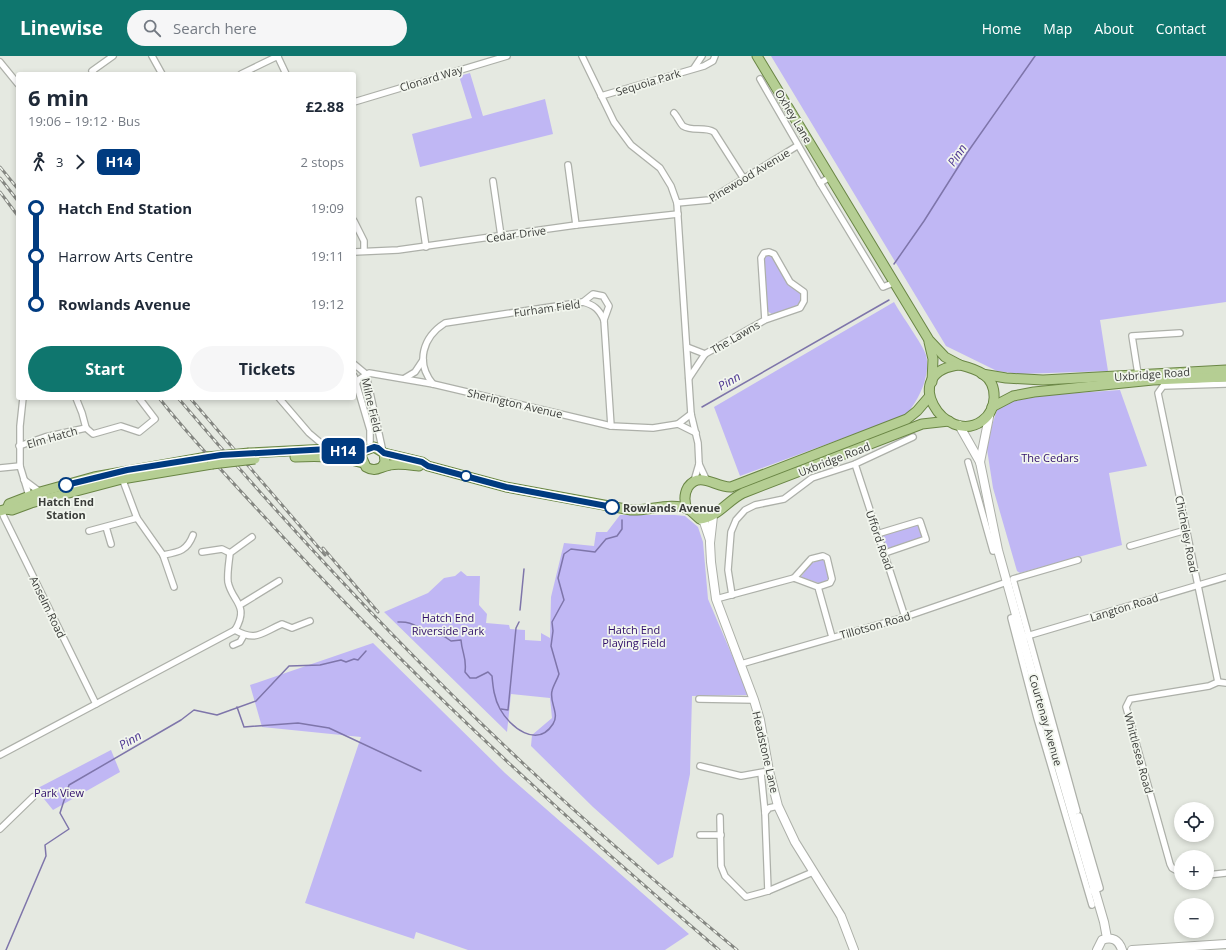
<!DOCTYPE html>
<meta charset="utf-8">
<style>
:root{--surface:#fff;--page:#f6f6f7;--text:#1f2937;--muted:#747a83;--accent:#0f766e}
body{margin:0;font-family:"Open Sans",sans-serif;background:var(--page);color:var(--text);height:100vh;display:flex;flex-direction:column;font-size:15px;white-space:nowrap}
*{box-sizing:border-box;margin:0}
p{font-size:13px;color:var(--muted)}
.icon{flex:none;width:22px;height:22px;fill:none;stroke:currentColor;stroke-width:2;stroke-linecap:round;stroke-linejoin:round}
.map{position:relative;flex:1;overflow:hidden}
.sheet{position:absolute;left:16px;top:16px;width:340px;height:328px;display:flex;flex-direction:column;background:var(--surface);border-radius:4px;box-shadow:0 2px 6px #0003}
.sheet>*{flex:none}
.badge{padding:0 8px;border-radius:6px;font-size:14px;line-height:26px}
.buttons{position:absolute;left:1174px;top:746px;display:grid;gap:8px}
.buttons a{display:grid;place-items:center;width:40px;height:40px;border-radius:50%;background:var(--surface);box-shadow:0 2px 6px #0003;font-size:20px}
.map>.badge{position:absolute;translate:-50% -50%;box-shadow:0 0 0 2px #fff}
.legs{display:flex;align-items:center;gap:6px;height:44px;padding:0 12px;font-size:13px}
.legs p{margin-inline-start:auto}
.headline{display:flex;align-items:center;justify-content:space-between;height:68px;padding:0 12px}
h1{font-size:22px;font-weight:700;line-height:30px}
.action{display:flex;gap:8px;margin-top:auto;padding:8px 12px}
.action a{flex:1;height:46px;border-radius:24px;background:var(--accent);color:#fff;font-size:16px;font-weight:700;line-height:46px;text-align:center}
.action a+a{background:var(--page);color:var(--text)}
ul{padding:0 12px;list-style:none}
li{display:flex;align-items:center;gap:14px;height:48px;font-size:15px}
li i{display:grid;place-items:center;width:6px;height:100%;margin:0 5px;background:currentColor}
li i::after{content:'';width:10px;height:10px;margin:-5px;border:3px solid;border-radius:50%;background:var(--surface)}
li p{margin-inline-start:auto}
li:first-child i{background:linear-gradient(#0000 50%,currentColor 0)}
li:last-child i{background:linear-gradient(currentColor 50%,#0000 0)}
header{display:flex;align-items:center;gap:24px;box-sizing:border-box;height:56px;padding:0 20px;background:var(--accent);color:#fff}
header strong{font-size:19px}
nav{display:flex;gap:22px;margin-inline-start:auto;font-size:14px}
.search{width:280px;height:36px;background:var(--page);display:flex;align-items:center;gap:10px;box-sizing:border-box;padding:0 14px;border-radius:22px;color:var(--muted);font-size:15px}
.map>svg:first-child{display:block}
.green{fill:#c0b7f4}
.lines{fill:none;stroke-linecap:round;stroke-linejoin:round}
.stream{stroke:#7e75aa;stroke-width:1.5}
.street-casing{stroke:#adb0a9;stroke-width:8}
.secondary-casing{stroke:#adb0a9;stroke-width:10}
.primary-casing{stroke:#6a8645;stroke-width:11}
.street{stroke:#fff;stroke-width:5.5}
.secondary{stroke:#fff;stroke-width:8}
.primary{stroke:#b5ce93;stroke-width:9}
.rail-casing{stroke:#858782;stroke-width:3}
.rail{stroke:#f2f6ee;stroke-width:1.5;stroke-dasharray:4.5;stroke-linecap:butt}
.primary-bridge-casing{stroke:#6a8645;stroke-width:11;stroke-linecap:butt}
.primary-bridge{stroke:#b5ce93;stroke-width:9}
.line-1-casing{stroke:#fff;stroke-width:9}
.line-1{stroke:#003b80;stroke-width:6}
.stop-1-dot{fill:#fff;stroke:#003b80;stroke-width:2}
.labels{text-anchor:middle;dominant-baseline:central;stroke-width:3.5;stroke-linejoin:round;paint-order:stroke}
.street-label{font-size:11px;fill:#3b3d3a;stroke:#f2f6ee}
.park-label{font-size:11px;fill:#2f0e69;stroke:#f2f6ee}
.stop-label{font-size:11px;font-weight:bold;fill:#3b3d3a;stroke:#f2f6ee}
.water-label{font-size:12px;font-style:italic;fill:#4f3892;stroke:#f2f6ee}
</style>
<header>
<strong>Linewise</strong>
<div class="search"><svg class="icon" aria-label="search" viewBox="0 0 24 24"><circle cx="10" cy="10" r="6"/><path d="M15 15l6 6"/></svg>Search here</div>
<nav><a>Home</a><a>Map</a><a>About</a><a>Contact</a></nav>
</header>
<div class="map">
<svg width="1226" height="894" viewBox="0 0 1226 894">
<rect width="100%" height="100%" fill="#e5e9e1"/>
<g class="green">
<polygon points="771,0 1226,0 1226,246 1100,264 1108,315 1019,318 997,315 946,290"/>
<polygon points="470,17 483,60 545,43 553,78 420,111 412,78 472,62 459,20"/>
<polygon points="767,198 773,201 791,231 799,235 803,244 795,251 772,258 767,255 764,203"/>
<path d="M894 246C901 259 922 287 926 299 931 319 919 344 906 359L740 420 714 351Z"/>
<polygon points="1120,334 1147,410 1109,417 1122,489 1020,517 1017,515 993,432 986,387 999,348 1046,339"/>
<polygon points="620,459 675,459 685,460 698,471 703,486 708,543 749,639 692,640 690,718 673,801 658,809 593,751 531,690 532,679 552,662 550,642 511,638 507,676 384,556 428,537 444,522 455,520 461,515 467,520 480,520 479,549 487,558 486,567 509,569 510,573 525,574 525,584 541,585 541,577 550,582 551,541 564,487 594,490 596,476 607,476"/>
<polygon points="918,468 923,482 887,493 883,479"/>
<polygon points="822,503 826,507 829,520 826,526 819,527 801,521 810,508"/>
<polygon points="373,587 505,717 689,878 665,894 468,894 416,876 414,883 305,847 361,681 262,671 250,629"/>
<polygon points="111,694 120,716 53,754 36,733"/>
</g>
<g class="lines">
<g class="stream">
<polyline points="894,208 924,165 967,97 1035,0"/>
<polyline points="702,351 889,244"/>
<polyline points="520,554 524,513"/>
<path d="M398 566C412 565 416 571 428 576 439 580 439 576 451 585L461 584C462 598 467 601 465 616L470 622H476L488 616 492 620C493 631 494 642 500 653 510 671 537 693 553 668 560 658 549 646 552 635 553 630 557 624 559 618L551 590 553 575 552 566 564 544 558 522 564 498 571 493 595 496 606 483 617 480 622 473V464"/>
<polyline points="237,651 244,671 298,667 329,672 421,715"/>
<polyline points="501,653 508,654 516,572 519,566"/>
<polyline points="6,894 46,800 45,789 69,773 60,757 69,729 181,664 194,654 217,659 256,645 289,610 320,609 341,604 346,606 354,603 358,604 366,595"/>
</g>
<defs>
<g id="street">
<polyline points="152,0 162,18"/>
<polyline points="582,0 614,66 631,89 660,112 671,130 677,147 691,358 698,387 699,408 706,423"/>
<polyline points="278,1 286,18"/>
<polyline points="0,6 18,28"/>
<polyline points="694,12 702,0"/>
<polyline points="94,18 92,15 113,0"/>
<polyline points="241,18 278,0"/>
<polyline points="760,23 820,127 830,121"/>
<polyline points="601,40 704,10 713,5 715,0"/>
<polyline points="354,46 507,0"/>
<path d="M674 57C677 60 680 67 683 70 692 76 705 70 714 76L744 123"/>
<polyline points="568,109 576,169"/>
<polyline points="493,125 501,180"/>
<polyline points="820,127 883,231 893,227"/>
<polyline points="419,144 426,191"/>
<polyline points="677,147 709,144 797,90"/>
<polyline points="354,165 364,185 364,195"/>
<polyline points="354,196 398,194 576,169 678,158"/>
<polyline points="583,246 593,238 603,240 609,250 604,264"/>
<polyline points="687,291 705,298"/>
<polyline points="354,308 366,318 383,396"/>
<polyline points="1138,318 1132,280 1180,277"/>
<polyline points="354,320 370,374 370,392"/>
<polyline points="405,322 415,316 423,304"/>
<polyline points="689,322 705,298 765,264 761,202 764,197 769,196 774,198 790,226 804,236 804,245 800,252 765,264"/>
<polyline points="356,328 358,324 369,317 433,328 611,370 653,372 678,368"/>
<path d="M433 328C415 306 423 281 445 267L583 246C594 249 599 253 604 264L611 370"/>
<polyline points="23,342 20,370 20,410 30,443"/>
<polyline points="76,342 82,357 86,372"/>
<polyline points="279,342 309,377 328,393"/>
<polyline points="691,358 678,368 696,377"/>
<polyline points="86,372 93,378 121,370 139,376 155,363 139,342"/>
<polyline points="19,390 45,381 86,372"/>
<polyline points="968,406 993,495 998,494"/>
<polyline points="855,408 905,561"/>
<polyline points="0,412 20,410"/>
<polyline points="122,422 137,462 163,499 174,531"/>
<polyline points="24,424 40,436"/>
<polyline points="694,425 699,408"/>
<polyline points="1,455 96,648"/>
<polyline points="106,471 111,488"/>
<polyline points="89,475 137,462"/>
<polyline points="877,478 920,465 926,483 885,497"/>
<polyline points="1130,490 1186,474"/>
<polyline points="202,496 222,493 230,497"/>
<path d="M163 499C179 496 187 495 193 479"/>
<polyline points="794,522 811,503 823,500 827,502 832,523 830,527 818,531"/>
<polyline points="732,539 728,514 731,476 736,464 745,454 755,449 784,443 812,422 855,408 913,381"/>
<polyline points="716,543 794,522 818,531 832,581"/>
<polyline points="240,549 279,525"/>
<polyline points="1017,561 1011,562 1037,662 1092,849"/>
<path d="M235 574C250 549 232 546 228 526 227 517 229 507 230 497L252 481"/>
<path d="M235 574C256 586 261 577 282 568L292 572 310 565"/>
<polyline points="1027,580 1226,521"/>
<polyline points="233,589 240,586 244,579"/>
<polyline points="741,608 905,561 1007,526"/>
<polyline points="1218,626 1158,337 1163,330 1226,328"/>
<polyline points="699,643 754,644"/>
<polyline points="0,699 235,574"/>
<polyline points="700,710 741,720 769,715"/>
<polyline points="761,717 765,757"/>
<polyline points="1077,755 1013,523 1078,504"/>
<polyline points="1079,760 1100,832 1092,835"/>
<polyline points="720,761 721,810 725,820 746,841 768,835 813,816"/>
<polyline points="0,773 33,741"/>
<polyline points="700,779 721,779"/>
<polyline points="1181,817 1172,812 1170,808 1126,651 1130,643 1209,630 1218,626 1226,627"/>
<polyline points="1207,819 1226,817"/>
<polyline points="768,835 765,757 769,752 778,750"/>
</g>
<g id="secondary">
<polyline points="959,369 980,406 998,494 1044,660 1104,866 1107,882"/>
<polyline points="980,406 990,356"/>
<polyline points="713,460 710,487 711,506 716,543 754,644 760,664 769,715 778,750 795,786 841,860 854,894"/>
<polyline points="700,463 704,466 710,484"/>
<path d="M1097 894 1102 884C1112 880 1119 884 1122 894"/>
<polyline points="1132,894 1226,888"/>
</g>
<g id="primary">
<polyline points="757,0 929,284 945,301 960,309"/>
<polyline points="929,286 933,303 932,326"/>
<path d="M960 309C968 311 976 313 983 318 999 329 997 354 982 365 945 391 897 315 960 309Z"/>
<polyline points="982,318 1006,322 1043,324 1226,314"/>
<polyline points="992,351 1013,340 1034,336 1153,324 1226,321"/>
<polyline points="249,397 328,393 358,397 374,391 384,397 385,406 382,411"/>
<path d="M384 397 422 406 428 410 506 431 631 454C648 455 672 446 688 453 692 455 696 460 700 463 718 461 727 445 743 437L922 368 949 365"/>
<path d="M295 401C319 400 340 400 363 407"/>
<path d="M362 402 366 411C376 417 379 411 390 409 399 407 410 409 419 410"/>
<polyline points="7,453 9,448 40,436 94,421 207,401"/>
<path d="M687 453C684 445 684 438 688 431 700 414 716 432 731 431L907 363 917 355 929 341"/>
<polyline points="0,455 7,453 12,454 31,447 122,423 212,408"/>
</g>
</defs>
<use href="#street" class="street-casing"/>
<use href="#secondary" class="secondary-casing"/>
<use href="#primary" class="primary-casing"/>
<use href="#street" class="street"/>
<use href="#secondary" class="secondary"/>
<use href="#primary" class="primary"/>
<defs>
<g id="rail">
<polyline points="0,111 18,133"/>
<polyline points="0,122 18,145"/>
<polyline points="0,136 18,160"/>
<path d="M159 342C197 390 241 435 283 481 419 628 566 764 719 894"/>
<path d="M178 342C288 471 404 596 528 712 596 775 666 835 737 894"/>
<polyline points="190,342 325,499"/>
<polyline points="323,492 378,556"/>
</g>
</defs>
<use href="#rail" class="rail-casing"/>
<use href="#rail" class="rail"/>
<defs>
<g id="primary-bridge">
<polyline points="207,401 249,397"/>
<polyline points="212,408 255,403"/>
</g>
</defs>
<use href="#primary-bridge" class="primary-bridge-casing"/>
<use href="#primary-bridge" class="primary-bridge"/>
</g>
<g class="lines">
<defs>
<polyline id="line-1" points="66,429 127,414 221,399 328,393 358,397 374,391 378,392 384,397 422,406 428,410 506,431 612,451"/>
</defs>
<use href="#line-1" class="line-1-casing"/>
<use href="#line-1" class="line-1"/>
</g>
<g class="stop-1-dot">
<circle cx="466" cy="420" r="5"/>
<circle cx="66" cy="429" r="7"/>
<circle cx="612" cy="451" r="7"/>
</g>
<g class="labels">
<g class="street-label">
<text transform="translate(431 22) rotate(-17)">Clonard Way</text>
<text transform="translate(648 26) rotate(-17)">Sequoia Park</text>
<text transform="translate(794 60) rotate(59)">Oxhey Lane</text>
<text transform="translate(749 119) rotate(-31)">Pinewood Avenue</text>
<text transform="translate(516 178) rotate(-8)">Cedar Drive</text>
<text transform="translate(547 252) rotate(-8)">Furham Field</text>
<text transform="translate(735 281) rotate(-30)">The Lawns</text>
<text transform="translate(1152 318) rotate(-4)">Uxbridge Road</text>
<text transform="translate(515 347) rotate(13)">Sherington Avenue</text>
<text transform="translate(372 349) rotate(77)">Milne Field</text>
<text transform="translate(52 381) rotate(-16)">Elm Hatch</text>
<text transform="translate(834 403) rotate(-21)">Uxbridge Road</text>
<text transform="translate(1187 478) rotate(79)">Chicheley Road</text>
<text transform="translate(880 484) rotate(71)">Ufford Road</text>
<text transform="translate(48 551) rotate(64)">Anselm Road</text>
<text transform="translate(1124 551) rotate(-17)">Langton Road</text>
<text transform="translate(875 569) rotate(-16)">Tillotson Road</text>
<text transform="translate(1046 664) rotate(74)">Courtenay Avenue</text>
<text transform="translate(766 696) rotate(77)">Headstone Lane</text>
<text transform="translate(1139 697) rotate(75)">Whittlesea Road</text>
</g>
<g class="park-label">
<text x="1050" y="401">The Cedars</text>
<text x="448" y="561">Hatch End<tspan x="448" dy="13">Riverside Park</tspan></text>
<text x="634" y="573">Hatch End<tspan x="634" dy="13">Playing Field</tspan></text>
<text x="59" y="736">Park View</text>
</g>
<g class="stop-label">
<text x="66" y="445">Hatch End<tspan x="66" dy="13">Station</tspan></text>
<text x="623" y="451" text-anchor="start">Rowlands Avenue</text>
</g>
<g class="water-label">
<text transform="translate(957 99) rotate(-56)">Pinn</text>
<text transform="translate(729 325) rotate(-30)">Pinn</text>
<text transform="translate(130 684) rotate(-30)">Pinn</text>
</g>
</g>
</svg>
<div class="buttons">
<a><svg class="icon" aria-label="locate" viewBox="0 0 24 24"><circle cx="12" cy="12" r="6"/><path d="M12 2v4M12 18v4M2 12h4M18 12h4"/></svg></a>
<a>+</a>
<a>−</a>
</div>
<b class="badge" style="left:343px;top:395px;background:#003b80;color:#fff">H14</b>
<section class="sheet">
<div class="headline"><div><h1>6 min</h1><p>19:06 – 19:12 · Bus</p></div><b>£2.88</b></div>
<div class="legs"><svg class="icon" aria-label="walk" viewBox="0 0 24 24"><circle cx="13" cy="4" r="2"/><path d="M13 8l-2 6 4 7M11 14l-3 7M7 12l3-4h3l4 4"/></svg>3<svg class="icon" aria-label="forward" viewBox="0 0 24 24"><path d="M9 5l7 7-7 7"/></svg><b class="badge" style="background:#003b80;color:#fff">H14</b><p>2 stops</p></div>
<ul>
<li><i style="color:#003b80"></i><b>Hatch End Station</b><p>19:09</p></li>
<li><i style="color:#003b80"></i><span>Harrow Arts Centre</span><p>19:11</p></li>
<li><i style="color:#003b80"></i><b>Rowlands Avenue</b><p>19:12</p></li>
</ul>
<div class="action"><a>Start</a><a>Tickets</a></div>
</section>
</div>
